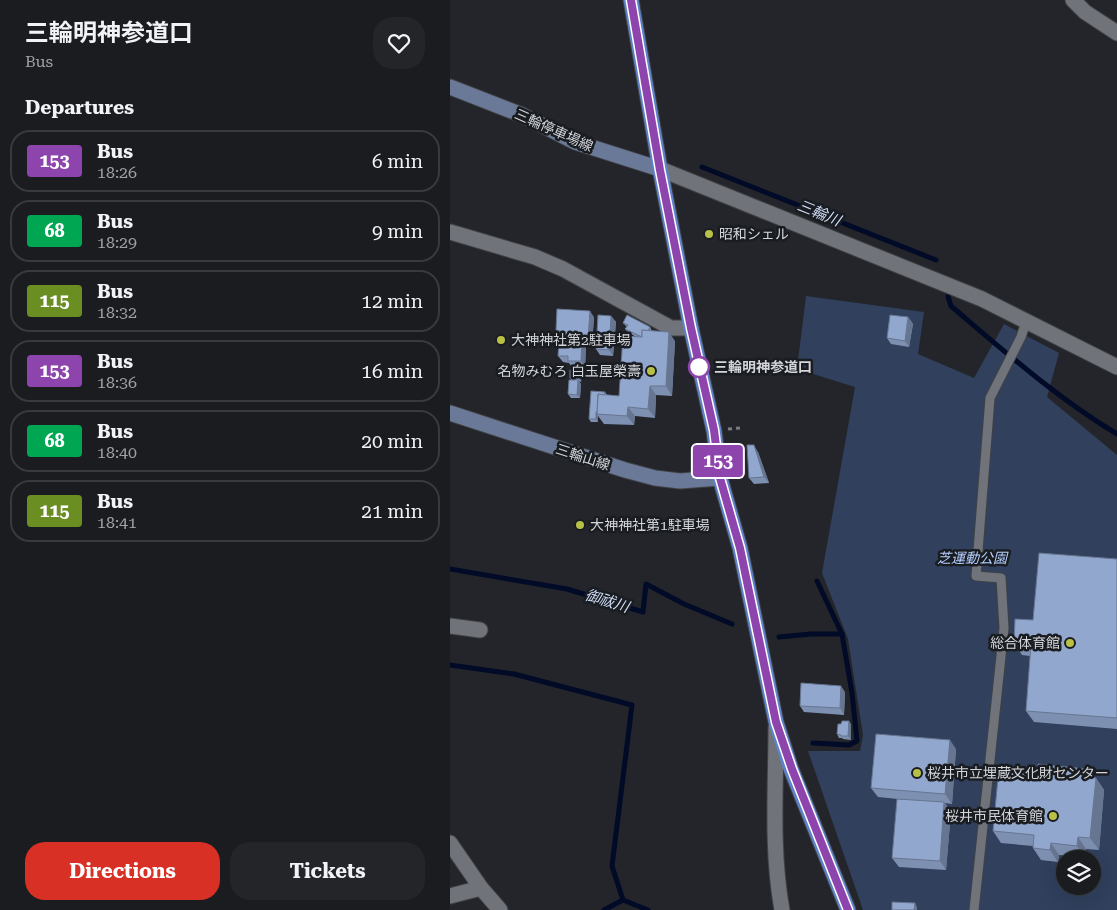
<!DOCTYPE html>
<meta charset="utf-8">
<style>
:root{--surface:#1a1c20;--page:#232529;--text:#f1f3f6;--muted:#9fa1a5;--line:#383a3e;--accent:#d93025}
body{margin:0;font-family:"Roboto Serif","Noto Sans JP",serif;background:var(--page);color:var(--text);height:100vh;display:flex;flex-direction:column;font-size:19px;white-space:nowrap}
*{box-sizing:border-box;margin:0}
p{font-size:16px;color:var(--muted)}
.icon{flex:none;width:28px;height:28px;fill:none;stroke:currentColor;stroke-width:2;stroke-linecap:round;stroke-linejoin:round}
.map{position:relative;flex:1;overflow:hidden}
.side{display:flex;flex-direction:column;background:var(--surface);width:450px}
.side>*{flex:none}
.badge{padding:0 10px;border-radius:4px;font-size:18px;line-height:32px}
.tools{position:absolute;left:606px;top:850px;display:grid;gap:10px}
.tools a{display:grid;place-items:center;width:45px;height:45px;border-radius:50%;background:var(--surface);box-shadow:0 5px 20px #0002,0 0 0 1px var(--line);font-size:25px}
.map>.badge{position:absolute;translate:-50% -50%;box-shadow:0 0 0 2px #fff}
h2{padding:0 25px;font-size:19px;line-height:45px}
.round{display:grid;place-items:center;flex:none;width:52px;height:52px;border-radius:20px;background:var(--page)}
.head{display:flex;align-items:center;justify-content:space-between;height:85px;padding:0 25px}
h1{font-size:24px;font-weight:700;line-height:38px}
.action{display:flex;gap:10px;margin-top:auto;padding:10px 25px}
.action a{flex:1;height:58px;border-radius:20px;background:var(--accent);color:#fff;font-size:20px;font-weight:700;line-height:58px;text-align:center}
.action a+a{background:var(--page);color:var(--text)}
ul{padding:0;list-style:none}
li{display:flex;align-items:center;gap:15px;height:62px;margin:0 10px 8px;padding:0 15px;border:2px solid var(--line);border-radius:20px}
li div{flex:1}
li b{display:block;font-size:19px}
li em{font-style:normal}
li .badge{min-width:55px;font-weight:700;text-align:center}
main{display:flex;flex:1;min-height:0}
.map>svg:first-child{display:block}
.green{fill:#30405d;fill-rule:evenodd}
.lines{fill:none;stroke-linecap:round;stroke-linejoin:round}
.stream{stroke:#010a26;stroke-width:5}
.service-casing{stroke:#404246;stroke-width:11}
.minor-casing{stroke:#404246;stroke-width:17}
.tertiary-casing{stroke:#404246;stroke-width:17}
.secondary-casing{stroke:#404246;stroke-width:17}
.trunk-casing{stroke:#404246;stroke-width:17}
.path{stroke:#7a7c81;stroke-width:3;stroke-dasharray:4 4;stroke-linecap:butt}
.service{stroke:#707379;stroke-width:9}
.minor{stroke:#707379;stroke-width:15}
.tertiary{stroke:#707379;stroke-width:15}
.secondary{stroke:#697997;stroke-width:15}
.trunk{stroke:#5e82ca;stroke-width:15}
.wall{fill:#7e90b1}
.shaded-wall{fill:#667590}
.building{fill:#92a7ce;stroke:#667590}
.line-casing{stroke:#fff;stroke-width:11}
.line{stroke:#8e44ad;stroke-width:8}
.poi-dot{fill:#b9c046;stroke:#191c21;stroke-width:2}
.stop-dot{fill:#fff;stroke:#8e44ad;stroke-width:2.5}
.labels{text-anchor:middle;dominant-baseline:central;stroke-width:5;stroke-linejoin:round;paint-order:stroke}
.street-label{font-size:14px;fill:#d3d5d9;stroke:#191c21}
.poi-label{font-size:14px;fill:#d3d5d9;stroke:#191c21;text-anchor:start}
.stop-label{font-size:14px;font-weight:bold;fill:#d3d5d9;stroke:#191c21;text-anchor:start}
.park-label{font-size:14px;font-style:italic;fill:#b4cefe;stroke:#191c21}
.water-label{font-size:15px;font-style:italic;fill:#d1dff7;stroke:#191c21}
</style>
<main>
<section class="side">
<div class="head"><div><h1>三輪明神参道口</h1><p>Bus</p></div><a class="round"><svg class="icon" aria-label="heart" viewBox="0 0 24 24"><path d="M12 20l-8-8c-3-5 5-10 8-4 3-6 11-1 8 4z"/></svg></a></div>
<h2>Departures</h2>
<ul>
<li><span class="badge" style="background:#8e44ad;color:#fff">153</span><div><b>Bus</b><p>18:26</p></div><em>6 min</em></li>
<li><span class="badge" style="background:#00a651;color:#fff">68</span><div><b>Bus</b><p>18:29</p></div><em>9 min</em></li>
<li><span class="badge" style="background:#6b8e23;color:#fff">115</span><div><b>Bus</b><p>18:32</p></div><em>12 min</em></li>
<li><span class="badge" style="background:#8e44ad;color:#fff">153</span><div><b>Bus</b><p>18:36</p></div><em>16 min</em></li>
<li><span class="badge" style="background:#00a651;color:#fff">68</span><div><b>Bus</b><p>18:40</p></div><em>20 min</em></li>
<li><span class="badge" style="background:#6b8e23;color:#fff">115</span><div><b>Bus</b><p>18:41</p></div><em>21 min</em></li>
</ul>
<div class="action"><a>Directions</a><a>Tickets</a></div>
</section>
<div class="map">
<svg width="667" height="910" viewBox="0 0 667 910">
<rect width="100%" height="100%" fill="#23252a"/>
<path class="green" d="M356 296 474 312 468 354 524 378 554 324 609 353 597 397 667 455V910H413L358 751H410L413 735 398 639 372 573 405 387 347 369ZM615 859H642V886H615Z"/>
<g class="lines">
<g class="stream">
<polyline points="252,167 486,260"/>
<path d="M498 296 501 306C554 351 607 398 667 434"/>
<polyline points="0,569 117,589 193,612 196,584 234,604 282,624"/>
<polyline points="329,637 361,634 392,634"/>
<polyline points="0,665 64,674 182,705 162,866 173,900"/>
<polyline points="363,743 399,745 407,741 402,693 392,634 367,581"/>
<polyline points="154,910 173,900 198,910"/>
</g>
<defs>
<polyline id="service" points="524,910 554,628 551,578 526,576 540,398 571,337 576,322"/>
<g id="minor">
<polyline points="623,0 635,12 667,33"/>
<polyline points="0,232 85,257 113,269 221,328 241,328"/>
<polyline points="0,626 30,630"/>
<path d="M326 727C326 787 321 850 332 910"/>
<polyline points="0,843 31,888 50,910"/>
<polyline points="0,896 31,888"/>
</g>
<polyline id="tertiary" points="210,169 532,299 667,367"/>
<g id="secondary">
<polyline points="0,87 72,115 125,142 210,169"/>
<polyline points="0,413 175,470 205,478 230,481 270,478"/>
</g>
<polyline id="trunk" points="181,0 210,169 241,328 264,431 270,478 290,548 326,722 341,769 398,910"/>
</defs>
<use href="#service" class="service-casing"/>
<use href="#minor" class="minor-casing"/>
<use href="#tertiary" class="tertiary-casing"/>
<use href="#secondary" class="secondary-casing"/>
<use href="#trunk" class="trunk-casing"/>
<polyline class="path" points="278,429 290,428"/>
<use href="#service" class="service"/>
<use href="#minor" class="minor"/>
<use href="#tertiary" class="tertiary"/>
<use href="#secondary" class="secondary"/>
<use href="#trunk" class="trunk"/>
</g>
<g class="wall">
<polygon points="161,316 166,322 163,356 150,355 146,349"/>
<polygon points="144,317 142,345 136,345 135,368 122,367 119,363 113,362 108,356 110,336 106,330"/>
<polygon points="458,317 463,324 459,347 441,344 437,338"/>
<polygon points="173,323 200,327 202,331 225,341 222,396 206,395 205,418 185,416 184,425 154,424 148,416 148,422 141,422 139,419 155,392 157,395 169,396 186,337 178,332 175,329 177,327"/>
<polygon points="132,374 131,382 129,381 131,384 130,398 121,398 118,394 121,380 120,378"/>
<polygon points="308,452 319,483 304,484 299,478"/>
<polygon points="667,559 667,729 584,722 576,711 580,656 572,655 564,643 583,620"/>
<polygon points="395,692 394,715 354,712 350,706"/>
<polygon points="401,724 401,740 393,739 392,738 389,738 387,734"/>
<polygon points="506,749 502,804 495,803 501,812 496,870 449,867 442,858 458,800 428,797 421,788"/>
<polygon points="637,769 643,778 646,778 654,790 649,850 636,849 635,857 609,855 608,862 591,860 583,848 583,846 551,843 543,831 588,771"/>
</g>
<g class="shaded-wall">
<polygon points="140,311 144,317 142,345 138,339"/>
<polygon points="161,316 166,322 163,356 159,350"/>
<polygon points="458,317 463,324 459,347 455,341"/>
<polygon points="219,332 225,341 222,396 216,386"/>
<polygon points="132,338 136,345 135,368 131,361"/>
<polygon points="129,371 132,374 131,382 129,378"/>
<polygon points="128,380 131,384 130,398 127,395"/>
<polygon points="200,386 206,395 205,418 198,409"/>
<polygon points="178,407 185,416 184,425 177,416"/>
<polygon points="146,412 148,414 147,414 148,416 148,422 146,419"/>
<polygon points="304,445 308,452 319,483 314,477"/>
<polygon points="391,686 395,692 394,715 390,708"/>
<polygon points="399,721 401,724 401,740 398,736"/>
<polygon points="500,740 506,749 502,804 495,794"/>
<polygon points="637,769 645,781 646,778 654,790 649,850 640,838 636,777"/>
<polygon points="494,802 501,812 496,870 490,861"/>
<polygon points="628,837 636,849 635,857 627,846"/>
<polygon points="601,843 609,855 608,862 600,850"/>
<polygon points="465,903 467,907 467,910 464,910"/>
</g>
<g class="building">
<polygon points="107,309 140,311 138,339 132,338 131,361 118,361 118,356 108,356 110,331 106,330"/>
<polygon points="148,315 161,316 159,350 146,349"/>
<polygon points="177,315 200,327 198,331 192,330 192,337 175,329 178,325 173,323"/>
<polygon points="440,315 458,317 455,341 437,338"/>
<polygon points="192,330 219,332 216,386 200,386 198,409 178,407 177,416 147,414 148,394 169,396 173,336 192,337"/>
<polygon points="120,370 129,371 129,378 120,378"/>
<polygon points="119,380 128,380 127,395 118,394"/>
<polygon points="141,391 155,392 154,395 148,394 147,412 146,412 146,419 139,419"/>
<polygon points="297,445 304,445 314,477 299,478"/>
<polygon points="589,553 667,559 667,718 576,711 581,644 564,643 565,619 583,620"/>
<polygon points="351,683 391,686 390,708 350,706"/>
<polygon points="392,721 399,721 398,736 391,736 391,735 387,734 388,724 391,724"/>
<polygon points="426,734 500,740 495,794 421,788"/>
<polygon points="588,764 637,769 636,777 646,778 640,838 628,837 627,846 601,843 600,850 583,848 584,835 543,831 549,767 588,771"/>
<polygon points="447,799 494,802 490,861 442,858"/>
<polygon points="442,902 465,903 464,910 442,910"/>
</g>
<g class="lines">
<defs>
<polyline id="line" points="181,0 210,170 241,328 264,430 270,478 290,548 326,722 342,769 398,910"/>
</defs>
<use href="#line" class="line-casing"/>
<use href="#line" class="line"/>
</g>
<g class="poi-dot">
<circle cx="259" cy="234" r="5"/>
<circle cx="51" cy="340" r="5"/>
<circle cx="201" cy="371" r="5"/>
<circle cx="130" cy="525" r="5"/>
<circle cx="620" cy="643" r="5"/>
<circle cx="467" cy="773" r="5"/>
<circle cx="603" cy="816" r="5"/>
</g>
<circle class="stop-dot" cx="249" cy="367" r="10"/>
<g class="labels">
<g class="street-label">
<text transform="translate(104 130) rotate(24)">三輪停車場線</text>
<text transform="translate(133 457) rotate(18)">三輪山線</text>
</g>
<g class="poi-label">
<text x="269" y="234">昭和シェル</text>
<text x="61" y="340">大神神社第2駐車場</text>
<text x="191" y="371" text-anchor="end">名物みむろ 白玉屋榮壽</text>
<text x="140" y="525">大神神社第1駐車場</text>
<text x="610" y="643" text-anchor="end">総合体育館</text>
<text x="477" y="773">桜井市立埋蔵文化財センター</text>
<text x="593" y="816" text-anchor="end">桜井市民体育館</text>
</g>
<g class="stop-label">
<text x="264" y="367">三輪明神参道口</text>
</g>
<g class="park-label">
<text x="522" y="558">芝運動公園</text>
</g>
<g class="water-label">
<text transform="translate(369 213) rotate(22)">三輪川</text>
<text transform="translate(157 601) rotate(17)">御祓川</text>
</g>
</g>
</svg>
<div class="tools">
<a><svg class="icon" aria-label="layers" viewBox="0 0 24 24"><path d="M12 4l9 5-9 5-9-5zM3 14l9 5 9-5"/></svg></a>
</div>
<b class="badge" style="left:268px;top:461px;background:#8e44ad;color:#fff">153</b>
</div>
</main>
